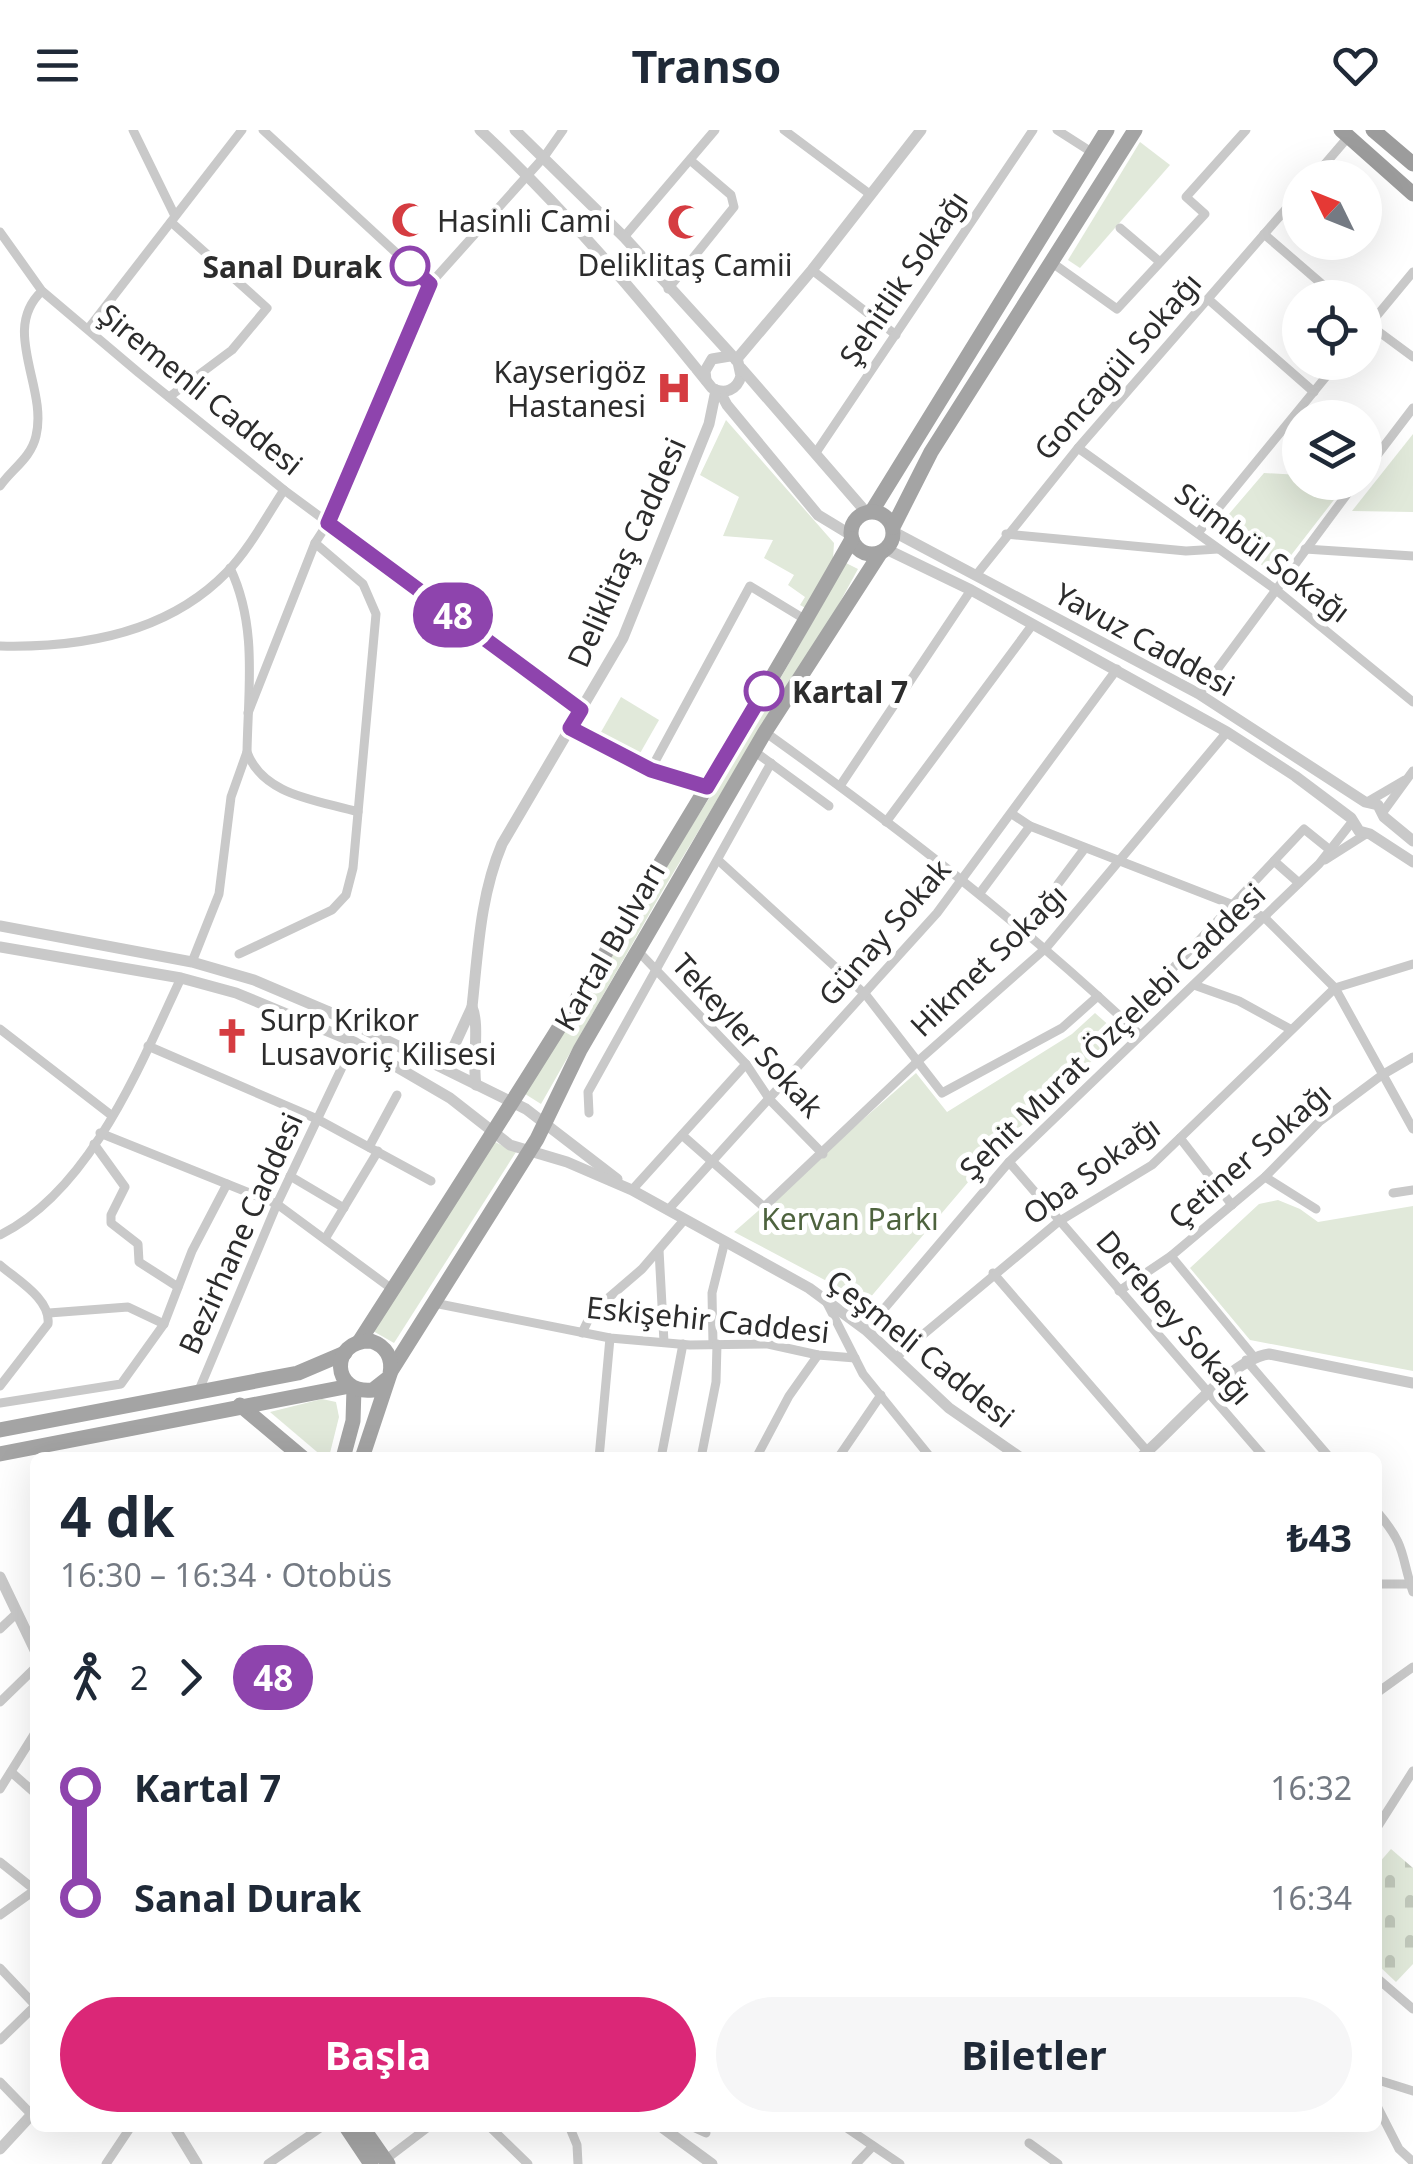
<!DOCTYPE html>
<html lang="tr">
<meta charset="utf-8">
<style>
:root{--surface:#fff;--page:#f6f6f7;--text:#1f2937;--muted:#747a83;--accent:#db2777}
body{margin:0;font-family:"Noto Sans",sans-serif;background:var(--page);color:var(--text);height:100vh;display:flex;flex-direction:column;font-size:38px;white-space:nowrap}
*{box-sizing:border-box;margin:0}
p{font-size:32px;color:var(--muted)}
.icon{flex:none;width:55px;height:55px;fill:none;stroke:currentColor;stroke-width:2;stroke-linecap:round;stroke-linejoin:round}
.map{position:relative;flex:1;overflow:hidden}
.side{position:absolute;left:30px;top:1322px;width:1352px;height:680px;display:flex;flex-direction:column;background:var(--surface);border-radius:15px;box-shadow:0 10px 40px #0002}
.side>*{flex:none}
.badge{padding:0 20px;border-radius:32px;font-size:35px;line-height:65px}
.needle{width:65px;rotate:313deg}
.controls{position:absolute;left:1282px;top:30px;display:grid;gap:20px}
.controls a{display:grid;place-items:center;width:100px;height:100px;border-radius:50%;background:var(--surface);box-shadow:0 10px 40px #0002;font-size:50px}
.map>.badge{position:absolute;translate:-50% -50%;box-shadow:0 0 0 5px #fff}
.legs{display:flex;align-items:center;gap:15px;height:110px;padding:0 30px;font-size:32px}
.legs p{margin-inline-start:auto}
.head{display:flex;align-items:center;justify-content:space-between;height:170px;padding:0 30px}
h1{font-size:55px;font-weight:700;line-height:75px}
.button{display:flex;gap:20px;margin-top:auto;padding:20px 30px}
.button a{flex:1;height:115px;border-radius:60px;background:var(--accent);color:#fff;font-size:40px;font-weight:700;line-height:115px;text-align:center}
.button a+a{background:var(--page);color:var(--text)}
ul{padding:0 30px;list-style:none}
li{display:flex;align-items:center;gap:35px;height:110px;font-size:38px}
li i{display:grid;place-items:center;width:15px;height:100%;margin:0 12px;background:currentColor}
li i::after{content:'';width:25px;height:25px;margin:-12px;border:8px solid;border-radius:50%;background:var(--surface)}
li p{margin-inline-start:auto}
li:first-child i{background:linear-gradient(#0000 50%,currentColor 0)}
li:last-child i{background:linear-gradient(currentColor 50%,#0000 0)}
header{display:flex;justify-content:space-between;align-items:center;height:130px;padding:0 30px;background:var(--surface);font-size:45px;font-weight:700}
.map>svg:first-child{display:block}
.green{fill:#e1e9da}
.cemetery{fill:url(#cemetery-stones)}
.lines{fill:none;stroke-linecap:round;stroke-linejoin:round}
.minor{stroke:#c9c9c9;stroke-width:9}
.tertiary{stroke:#c9c9c9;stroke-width:11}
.primary{stroke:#a4a4a4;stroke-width:15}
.trunk{stroke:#9c9c9c;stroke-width:15}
.line-1-casing{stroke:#fff;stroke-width:22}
.line-1{stroke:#8e44ad;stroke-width:15}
.stop-1-dot{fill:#fff;stroke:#8e44ad;stroke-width:5}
.labels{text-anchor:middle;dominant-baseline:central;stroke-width:10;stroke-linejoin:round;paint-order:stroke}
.poi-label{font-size:30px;fill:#2c2c2c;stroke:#fff;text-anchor:start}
.stop-label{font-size:30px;font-weight:bold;fill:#2c2c2c;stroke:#fff;text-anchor:end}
.street-label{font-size:30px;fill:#2c2c2c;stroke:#fff}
.park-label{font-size:30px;fill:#4e633e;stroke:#fff}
</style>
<header><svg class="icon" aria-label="menu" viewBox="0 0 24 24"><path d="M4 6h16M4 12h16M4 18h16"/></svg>Transo<svg class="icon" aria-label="heart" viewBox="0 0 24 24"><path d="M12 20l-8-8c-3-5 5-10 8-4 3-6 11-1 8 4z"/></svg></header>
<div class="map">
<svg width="1413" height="2034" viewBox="0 0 1413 2034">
<defs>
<pattern id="cemetery-stones" width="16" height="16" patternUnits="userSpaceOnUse" patternTransform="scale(2.5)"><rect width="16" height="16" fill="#e1e9da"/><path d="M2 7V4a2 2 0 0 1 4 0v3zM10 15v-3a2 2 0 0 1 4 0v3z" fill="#c1c8bb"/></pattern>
</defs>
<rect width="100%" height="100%" fill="#fff"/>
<g class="green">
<polygon points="1140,12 1170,35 1080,138 1068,130"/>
<polygon points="726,290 834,413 833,429 809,480 800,475 805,467 788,455 794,445 764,428 773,410 723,406 739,367 700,345"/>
<polygon points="1413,304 1413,382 1352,381"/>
<polygon points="1264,343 1300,345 1300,352 1347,353 1275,446 1217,398"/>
<polygon points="846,433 858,439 811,525 743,627 663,760 541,974 522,962 738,623"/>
<polygon points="621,567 659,590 639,625 601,602"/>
<polygon points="1095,883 1120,905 997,1018 869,1169 838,1157 734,1102 916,943 947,982 1072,904"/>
<polygon points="493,1011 516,1022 394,1213 373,1201"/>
<polygon points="1278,1070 1300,1079 1318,1092 1413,1076 1413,1241 1250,1210 1190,1138 1259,1074"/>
<polygon points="322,1269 336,1272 339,1287 329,1327 323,1327 270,1282"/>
</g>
<polygon class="cemetery" points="1391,1719 1413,1738 1413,1834 1396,1852 1378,1835 1378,1734"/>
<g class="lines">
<g class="minor">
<polyline points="133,0 175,86"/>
<polyline points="263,0 430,154"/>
<polyline points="784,0 871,65"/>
<polyline points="1057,0 1093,23"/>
<polyline points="1313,48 1349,6"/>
<polyline points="1120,98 1160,132"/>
<polyline points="0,102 42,161 139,243 284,360 581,580"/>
<polyline points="1264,104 1338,168"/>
<polyline points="624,107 715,0"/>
<polyline points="1051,132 1117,179 1205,84 1186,67 1246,0"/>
<polyline points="812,140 896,205"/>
<polyline points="668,159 734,77 731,65 690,30"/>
<polyline points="1208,169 1314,262"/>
<polyline points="1367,193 1413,227"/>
<polyline points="88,199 242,0"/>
<polyline points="1365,200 1413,142"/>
<polyline points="169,267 232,220 267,178 171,92"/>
<polyline points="1078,318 1275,459 1413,572"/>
<polyline points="815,324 1033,0"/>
<polyline points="1365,341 1413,278"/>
<path d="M0 356C12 339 31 328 36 306 48 257 0 200 42 161"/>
<polyline points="1198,403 1338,232"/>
<polyline points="1006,404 1186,421 1218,419"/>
<polyline points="1305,419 1413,426"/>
<path d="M230 438C258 496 248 560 247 622 263 666 318 670 358 682"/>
<polyline points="977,444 1078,318 1300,63"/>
<path d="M0 516C81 518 168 503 227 442 250 418 266 387 284 360"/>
<polyline points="1199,564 1356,352"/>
<polyline points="248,583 315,413 328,393 430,154 544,27 563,0"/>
<polyline points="570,598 651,639 707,657"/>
<path d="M765 602C896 696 1023 794 1140 905"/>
<polyline points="754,621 829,676"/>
<polyline points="651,639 750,456 806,490"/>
<polyline points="840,656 971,460"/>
<polyline points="1369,671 1405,650"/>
<polyline points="1383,682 1413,641"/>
<polyline points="1012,684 1030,696 1264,787 1335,858 1413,999"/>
<polyline points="886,692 1033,494"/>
<polyline points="718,730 866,865 942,963 1062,898 1098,866"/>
<polyline points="1325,730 1366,704"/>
<polyline points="1274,731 1299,753"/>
<polyline points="1058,754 1085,718"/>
<polyline points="980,763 1030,696"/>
<polyline points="637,820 746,934 770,970 823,1024"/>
<polyline points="239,824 332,780 346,765 353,738 376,484 363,454 315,413"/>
<polyline points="192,832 219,764 231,667 247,622"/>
<polyline points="1194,855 1239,871 1290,899"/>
<polyline points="1124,890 1304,699 1330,720"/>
<polyline points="0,899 111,985"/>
<polyline points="148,916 317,989 431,1051"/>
<polyline points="589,983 588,962 771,633"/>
<polyline points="100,1003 277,1074 392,1159"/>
<polyline points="682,1005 764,1077 918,931 1046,818 1227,602"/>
<polyline points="1180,1008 1232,1075"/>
<polyline points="94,1014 125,1057 111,1085 111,1093 138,1114 139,1132 178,1157"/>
<polyline points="369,1017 397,965"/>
<polyline points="1009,1032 1265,1328"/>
<polyline points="290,1046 344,1078"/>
<polyline points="1265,1047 1316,1079"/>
<polyline points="632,1060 746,934"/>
<polyline points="1393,1063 1413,1060"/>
<polyline points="668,1080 937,783 1117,539"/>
<path d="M0 1105C91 1060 140 935 181 848"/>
<polyline points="325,1109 378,1021"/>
<polyline points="659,1120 664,1212"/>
<polyline points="1171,1126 1254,1227"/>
<path d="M0 1135C17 1150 51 1169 48 1194L0 1256"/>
<polyline points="993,1143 1153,1328"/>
<polyline points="1119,1161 1171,1126 1265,1047 1319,992 1382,945 1413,927"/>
<polyline points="434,1173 610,1208 690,1215 768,1214 818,1225 855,1228"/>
<polyline points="827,1173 863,1244 931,1328"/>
<polyline points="49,1183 128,1177 164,1194"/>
<polyline points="866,1200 1009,1032 1319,734 1352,692"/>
<polyline points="582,1203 592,1182 642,1139 685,1089"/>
<polyline points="713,1214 712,1163 725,1111"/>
<polyline points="895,1228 1058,1092 1152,1035 1335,858 1413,834"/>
<polyline points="1246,1230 1330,1328"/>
<polyline points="199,1260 277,1074 354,912"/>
<polyline points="0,1273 121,1254 164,1194 192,1121 227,1054"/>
<polyline points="599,1328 610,1208"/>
<polyline points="661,1328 683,1214"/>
<polyline points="701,1328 716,1252 717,1214"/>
<polyline points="756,1328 789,1266 818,1225"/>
<polyline points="838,1328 881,1265"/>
<path d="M1378 1383C1407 1417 1400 1424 1413 1462"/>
<polyline points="1378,1454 1413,1454"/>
<polyline points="0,1499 17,1483"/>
<polyline points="1378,1562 1413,1537"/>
<polyline points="0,1572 35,1538"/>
<polyline points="11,1642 35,1663"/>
<polyline points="0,1659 35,1603"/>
<polyline points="1378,1696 1413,1641"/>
<polyline points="0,1732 35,1760 0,1785"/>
<polyline points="0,1838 35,1875"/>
<polyline points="1378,1849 1413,1879"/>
<polyline points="0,1910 35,1876"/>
<polyline points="1378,1950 1413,1961"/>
<polyline points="0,1952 32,1985"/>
<polyline points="1378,1978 1399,2019 1413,2032"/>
<polyline points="491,1998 528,2034"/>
<polyline points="570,1998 577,2015 578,2034"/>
<polyline points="695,1998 706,2003"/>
<polyline points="847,1998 900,2034"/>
<polyline points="1029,2013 1058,2034"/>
<polyline points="385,2030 427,1998"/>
<polyline points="106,2034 130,1998"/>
<polyline points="268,2034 320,1998"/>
<polyline points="856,2034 873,2016"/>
</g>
<g class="tertiary">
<path d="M480 0C565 79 639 167 712 258 725 265 737 260 741 246L738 232 624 107 515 0"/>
<polyline points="736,230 812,140 921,0"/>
<polyline points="741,238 866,382"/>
<polyline points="706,250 705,241 712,229 730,226"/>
<polyline points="720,262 727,275 818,385 851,405"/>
<polyline points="894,402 1199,564 1365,672 1378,675 1384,687 1413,711"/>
<polyline points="886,419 971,460 1227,602 1295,646 1351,688 1359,701 1370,704 1413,732"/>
<polyline points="0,796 192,832 254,850 327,881 526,979 617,1049"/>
<polyline points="0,817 181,848 236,863 354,912 450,968 510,1015 567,1032 632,1060 809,1158 866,1200 949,1278 1021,1328"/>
<polyline points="444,938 472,877"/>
<path d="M476 955C472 932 480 895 472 877 478 822 480 766 502 714L623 508 709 294 716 260"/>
<path d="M1140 1328C1173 1301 1230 1229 1269 1224L1413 1253"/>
<polyline points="0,1447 35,1520"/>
<polyline points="175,1998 197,2034"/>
<polyline points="663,1998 712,2034"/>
<polyline points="0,2019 35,1981"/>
</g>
<g class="primary">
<polyline points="872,381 1107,0"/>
<circle cx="872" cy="403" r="21"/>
<polyline points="893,397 931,322 1135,0"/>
<path d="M359 1212C529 948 697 682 852 409"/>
<polyline points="391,1241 537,1009 580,920 765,602 881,422"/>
<polyline points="240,1275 303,1328"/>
<polyline points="0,1300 298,1243 345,1223"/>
<polyline points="0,1324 350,1256"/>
<polyline points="343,1328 353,1291 354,1258"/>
<path d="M362 1328 390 1244C393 1228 386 1216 371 1211 329 1210 331 1265 373 1260L387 1249"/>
<polyline points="347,1998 371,2034"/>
<polyline points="363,1998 388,2034"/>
</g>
<g class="trunk">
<polyline points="1341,0 1413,64"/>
<polyline points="1373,0 1413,34"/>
</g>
</g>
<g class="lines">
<defs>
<polyline id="line-1" points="410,136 430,154 328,393 581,580 570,598 651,640 707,657 764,561"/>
</defs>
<use href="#line-1" class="line-1-casing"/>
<use href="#line-1" class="line-1"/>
</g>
<defs>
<symbol id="mosque-bare" viewBox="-9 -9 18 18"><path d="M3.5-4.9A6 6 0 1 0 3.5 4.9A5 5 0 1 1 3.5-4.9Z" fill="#d53c41" stroke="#fff" stroke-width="2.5" paint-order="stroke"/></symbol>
<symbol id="hospital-bare" viewBox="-9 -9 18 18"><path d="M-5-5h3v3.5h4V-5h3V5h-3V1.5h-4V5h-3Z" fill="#d53c41" stroke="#fff" stroke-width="2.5" paint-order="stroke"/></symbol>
<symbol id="church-bare" viewBox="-9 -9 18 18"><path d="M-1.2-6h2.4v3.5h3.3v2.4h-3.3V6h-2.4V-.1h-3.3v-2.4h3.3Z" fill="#d53c41" stroke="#fff" stroke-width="2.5" paint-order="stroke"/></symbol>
</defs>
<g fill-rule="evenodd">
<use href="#mosque-bare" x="384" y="65" width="50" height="50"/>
<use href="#mosque-bare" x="660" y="67" width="50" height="50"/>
<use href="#hospital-bare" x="649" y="233" width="50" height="50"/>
<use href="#church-bare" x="207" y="881" width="50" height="50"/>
</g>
<g class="stop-1-dot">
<circle cx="410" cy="136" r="18"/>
<circle cx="764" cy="561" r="18"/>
</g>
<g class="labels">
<g class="poi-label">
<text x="437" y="90">Hasinli Cami</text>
<text x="685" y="134" text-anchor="middle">Deliklitaş Camii</text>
<text x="646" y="241" text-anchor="end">Kayserigöz<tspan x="646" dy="34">Hastanesi</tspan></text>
<text x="260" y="889">Surp Krikor<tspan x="260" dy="34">Lusavoriç Kilisesi</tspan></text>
</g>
<g class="stop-label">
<text x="382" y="136">Sanal Durak</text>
<text x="792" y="561" text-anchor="start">Kartal 7</text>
</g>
<g class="street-label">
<text transform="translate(903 148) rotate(-56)">Şehitlik Sokağı</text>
<text transform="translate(1117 236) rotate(-49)">Goncagül Sokağı</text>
<text transform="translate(201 259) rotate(39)">Şiremenli Caddesi</text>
<text transform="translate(626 422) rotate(-66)">Deliklitaş Caddesi</text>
<text transform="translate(1263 422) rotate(37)">Sümbül Sokağı</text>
<text transform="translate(1145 509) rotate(29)">Yavuz Caddesi</text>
<text transform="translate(884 802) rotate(-49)">Günay Sokak</text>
<text transform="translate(609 816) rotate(-60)">Kartal Bulvarı</text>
<text transform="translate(988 830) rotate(-44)">Hikmet Sokağı</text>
<text transform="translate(1112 901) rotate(-44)">Şehit Murat Özçelebi Caddesi</text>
<text transform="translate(748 905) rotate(48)">Tekeyler Sokak</text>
<text transform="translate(1249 1025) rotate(-41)">Çetiner Sokağı</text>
<text transform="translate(1091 1040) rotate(-36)">Oba Sokağı</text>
<text transform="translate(240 1103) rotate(-66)">Bezirhane Caddesi</text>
<text transform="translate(1175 1187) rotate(49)">Derebey Sokağı</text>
<text transform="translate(708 1189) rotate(6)">Eskişehir Caddesi</text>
<text transform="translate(921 1218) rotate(39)">Çeşmeli Caddesi</text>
</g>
<g class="park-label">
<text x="850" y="1088">Kervan Parkı</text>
</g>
</g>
</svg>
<div class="controls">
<a><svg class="needle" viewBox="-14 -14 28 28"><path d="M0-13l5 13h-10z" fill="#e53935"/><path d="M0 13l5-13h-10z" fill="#747a83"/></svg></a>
<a><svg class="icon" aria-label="locate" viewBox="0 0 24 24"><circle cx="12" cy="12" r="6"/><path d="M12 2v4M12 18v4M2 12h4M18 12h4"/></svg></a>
<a><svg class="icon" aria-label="layers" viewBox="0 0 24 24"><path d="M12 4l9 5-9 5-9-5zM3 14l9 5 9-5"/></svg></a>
</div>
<b class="badge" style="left:453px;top:485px;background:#8e44ad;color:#fff">48</b>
<section class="side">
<div class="head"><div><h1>4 dk</h1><p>16:30 – 16:34 · Otobüs</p></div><b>₺43</b></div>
<div class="legs"><svg class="icon" aria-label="walk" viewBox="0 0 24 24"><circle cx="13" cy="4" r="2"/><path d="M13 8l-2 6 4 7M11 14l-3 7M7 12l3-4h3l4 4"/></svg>2<svg class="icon" aria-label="forward" viewBox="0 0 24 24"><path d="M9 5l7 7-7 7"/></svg><b class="badge" style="background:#8e44ad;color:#fff">48</b></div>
<ul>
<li><i style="color:#8e44ad"></i><b>Kartal 7</b><p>16:32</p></li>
<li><i style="color:#8e44ad"></i><b>Sanal Durak</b><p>16:34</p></li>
</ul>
<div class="button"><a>Başla</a><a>Biletler</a></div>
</section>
</div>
